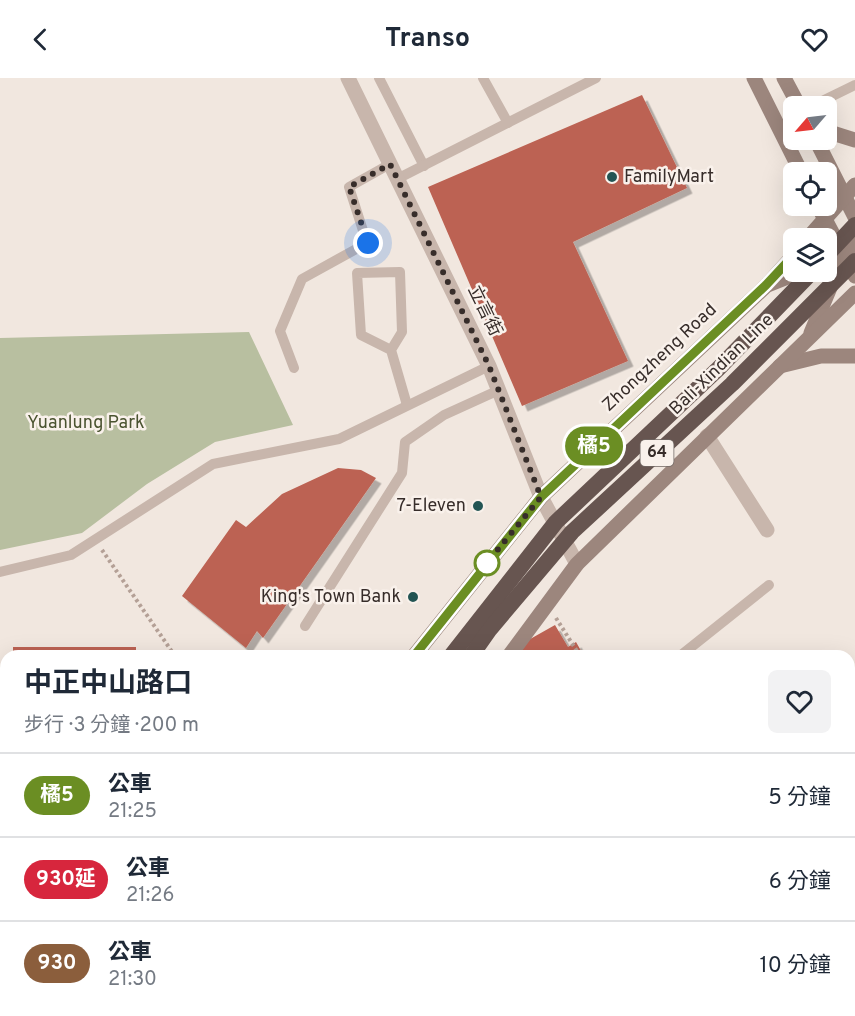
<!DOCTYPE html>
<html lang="zh-TW">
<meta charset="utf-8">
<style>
:root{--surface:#fff;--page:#f2f2f3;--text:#1f2937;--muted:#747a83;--line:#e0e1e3}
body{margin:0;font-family:Overpass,"Noto Sans TC",sans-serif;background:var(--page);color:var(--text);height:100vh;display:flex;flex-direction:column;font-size:22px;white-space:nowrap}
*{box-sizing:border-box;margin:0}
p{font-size:20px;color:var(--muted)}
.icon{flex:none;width:33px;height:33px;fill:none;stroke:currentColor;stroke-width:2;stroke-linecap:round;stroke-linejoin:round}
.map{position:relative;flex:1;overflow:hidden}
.drawer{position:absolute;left:0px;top:572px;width:855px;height:368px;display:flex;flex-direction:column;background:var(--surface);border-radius:18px 18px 0 0;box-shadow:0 6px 24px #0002}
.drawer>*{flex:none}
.badge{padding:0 12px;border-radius:20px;font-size:21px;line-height:39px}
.needle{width:39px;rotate:242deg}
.buttons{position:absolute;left:783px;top:18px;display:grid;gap:12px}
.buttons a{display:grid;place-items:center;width:54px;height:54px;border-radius:9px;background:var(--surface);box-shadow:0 6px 24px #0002;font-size:30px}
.you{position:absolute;width:30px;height:30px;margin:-15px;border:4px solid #fff;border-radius:50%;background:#1a73e8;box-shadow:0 0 0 9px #1a73e833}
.map>.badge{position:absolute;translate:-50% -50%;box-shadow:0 0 0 3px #fff}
.round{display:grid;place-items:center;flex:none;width:63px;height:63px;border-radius:9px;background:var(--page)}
.overview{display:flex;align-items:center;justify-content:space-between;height:102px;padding:0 24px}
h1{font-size:28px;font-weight:700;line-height:45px}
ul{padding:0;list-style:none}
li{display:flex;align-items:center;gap:18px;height:84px;padding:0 24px;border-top:2px solid var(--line)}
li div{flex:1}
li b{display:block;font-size:22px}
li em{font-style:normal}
li .badge{min-width:66px;font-weight:700;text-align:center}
header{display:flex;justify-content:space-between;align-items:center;height:78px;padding:0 24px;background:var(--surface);font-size:27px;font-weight:700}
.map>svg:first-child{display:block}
.green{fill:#b8bfa0}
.building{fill:#bc6252;filter:url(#shadow)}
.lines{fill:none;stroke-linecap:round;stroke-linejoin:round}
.path{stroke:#b4a096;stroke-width:4;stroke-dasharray:3 3;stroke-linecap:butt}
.service{stroke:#c8b6ac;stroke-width:10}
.minor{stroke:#c8b6ac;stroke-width:15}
.secondary{stroke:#9c867d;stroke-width:15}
.trunk{stroke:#675550;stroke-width:16}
.trunk-bridge{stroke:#675550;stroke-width:16}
.line-casing{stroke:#fff;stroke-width:14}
.line{stroke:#6b8e23;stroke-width:9}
.walk{stroke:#372d2a;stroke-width:6;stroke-dasharray:0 10.8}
.poi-dot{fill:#235554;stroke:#f9f1eb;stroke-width:2}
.stop-dot{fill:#fff;stroke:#6b8e23;stroke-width:3}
.labels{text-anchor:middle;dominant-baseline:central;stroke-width:5;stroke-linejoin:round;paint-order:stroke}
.shield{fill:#f9f1eb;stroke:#716864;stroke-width:1.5}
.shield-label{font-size:16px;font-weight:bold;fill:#372d2a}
.poi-label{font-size:18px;fill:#372d2a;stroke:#f9f1eb;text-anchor:end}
.street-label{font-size:18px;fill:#372d2a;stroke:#f9f1eb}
.park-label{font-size:18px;fill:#4a5330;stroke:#f9f1eb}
</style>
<header><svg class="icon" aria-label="back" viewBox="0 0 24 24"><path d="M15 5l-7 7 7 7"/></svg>Transo<svg class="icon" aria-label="heart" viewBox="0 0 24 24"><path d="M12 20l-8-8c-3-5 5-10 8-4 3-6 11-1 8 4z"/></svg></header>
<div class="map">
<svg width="855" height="938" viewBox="0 0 855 938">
<defs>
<filter id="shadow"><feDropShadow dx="5.5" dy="5.5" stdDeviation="0" flood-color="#0004"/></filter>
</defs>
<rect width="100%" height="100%" fill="#f1e7df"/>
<polygon class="green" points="249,254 293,347 215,364 147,406 82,455 0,472 0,260"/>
<g class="building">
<polygon points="642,17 687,110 573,164 628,283 522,328 428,109"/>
<polygon points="338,390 361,392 376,400 263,560 257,553 246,570 182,518 236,442 246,449 282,416"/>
<polygon points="555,547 568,569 576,564 584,578 521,578 516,569"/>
<rect x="13" y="569" width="123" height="9"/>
<rect x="14" y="933" width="117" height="5"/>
</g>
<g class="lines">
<g class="path">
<polyline points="102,472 175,578"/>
<polyline points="556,540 580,578"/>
<polyline points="0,756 6,755"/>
</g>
<g class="service">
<polyline points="379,0 424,88"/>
<polyline points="483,0 508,45"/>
<polyline points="812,28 855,7"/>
<polyline points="397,101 596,0"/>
<polyline points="391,272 361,257 357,195 400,194 402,254 391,272 407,327"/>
<polyline points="294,290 280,253 302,201 367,165 349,109 390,86"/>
<polyline points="0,494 71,477 213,386 339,361 489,288"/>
<polyline points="305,548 402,395 405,364 444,337 499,312"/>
<polyline points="680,578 769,507"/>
<polyline points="849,672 855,667"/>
<polyline points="849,722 855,730"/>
<polyline points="789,933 792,938"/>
<polyline points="566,938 570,933"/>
</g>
<g class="minor">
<polyline points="348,0 489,288 541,419 577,486"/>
<polyline points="707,358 767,452"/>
<polyline points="849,777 855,775"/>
<polyline points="638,938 643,933"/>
</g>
<g class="secondary">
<polyline points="754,0 801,94"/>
<polyline points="784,0 799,28"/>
<polyline points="826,53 855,62"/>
<polyline points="816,62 855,139"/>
<polyline points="818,128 855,198"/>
<polyline points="808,160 855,107"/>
<polyline points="770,206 800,194"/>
<polyline points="811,255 844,176 855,164"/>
<polyline points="780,288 821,278 855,278"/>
<polyline points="414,578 541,419 767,207 794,177"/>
<polyline points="509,578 577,486 855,215"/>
<polyline points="185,938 188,933"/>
<polyline points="271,938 274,933"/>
</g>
<g class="trunk">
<polyline points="205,938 208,933"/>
<polyline points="229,938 231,933"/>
<polyline points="250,938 253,933"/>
</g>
<g class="trunk-bridge">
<polyline points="826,178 855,147"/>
<polyline points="451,578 556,444 718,291 812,194"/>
<polyline points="471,578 490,551 572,454 732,306 855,183"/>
</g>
</g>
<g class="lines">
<defs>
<polyline id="line" points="414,578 541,419 766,207 794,177"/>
</defs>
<use href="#line" class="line-casing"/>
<use href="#line" class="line"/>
<polyline class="walk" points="368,165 349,109 390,86 489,288 541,419 481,492 487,485"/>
</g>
<g class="poi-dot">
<circle cx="612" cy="99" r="6"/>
<circle cx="478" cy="428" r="6"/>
<circle cx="413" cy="519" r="6"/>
</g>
<circle class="stop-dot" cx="487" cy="485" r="12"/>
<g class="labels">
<rect class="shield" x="640.5" y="362" width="33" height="26" rx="4.5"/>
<g class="shield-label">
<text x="657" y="375">64</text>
</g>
<g class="poi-label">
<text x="624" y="99" text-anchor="start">FamilyMart</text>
<text x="466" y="428">7-Eleven</text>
<text x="401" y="519">King's Town Bank</text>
</g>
<g class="street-label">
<text transform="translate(484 233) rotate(64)">立言街</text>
<text transform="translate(660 280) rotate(-43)">Zhongzheng Road</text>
<text transform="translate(722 287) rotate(-44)">Bali-Xindian Line</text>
</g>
<g class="park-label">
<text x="86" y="345">Yuanlung Park</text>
</g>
</g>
</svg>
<div class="buttons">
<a><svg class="needle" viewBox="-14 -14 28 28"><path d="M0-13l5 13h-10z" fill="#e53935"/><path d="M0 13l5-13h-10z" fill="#747a83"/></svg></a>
<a><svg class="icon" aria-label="locate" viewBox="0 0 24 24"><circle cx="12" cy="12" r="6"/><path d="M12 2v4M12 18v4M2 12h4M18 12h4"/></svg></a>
<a><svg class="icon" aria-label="layers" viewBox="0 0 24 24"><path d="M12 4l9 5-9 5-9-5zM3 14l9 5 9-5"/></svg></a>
</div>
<div class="you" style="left:368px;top:165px"></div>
<b class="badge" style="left:594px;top:368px;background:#6b8e23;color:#fff">橘5</b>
<section class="drawer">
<div class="overview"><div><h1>中正中山路口</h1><p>步行 · 3 分鐘 · 200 m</p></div><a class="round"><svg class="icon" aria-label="heart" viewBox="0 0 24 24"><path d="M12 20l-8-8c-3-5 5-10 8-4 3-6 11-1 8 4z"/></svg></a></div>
<ul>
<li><span class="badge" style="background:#6b8e23;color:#fff">橘5</span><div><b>公車</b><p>21:25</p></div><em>5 分鐘</em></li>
<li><span class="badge" style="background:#d7263d;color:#fff">930延</span><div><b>公車</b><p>21:26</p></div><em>6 分鐘</em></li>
<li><span class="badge" style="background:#8b5e3c;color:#fff">930</span><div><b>公車</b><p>21:30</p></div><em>10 分鐘</em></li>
</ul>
</section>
</div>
